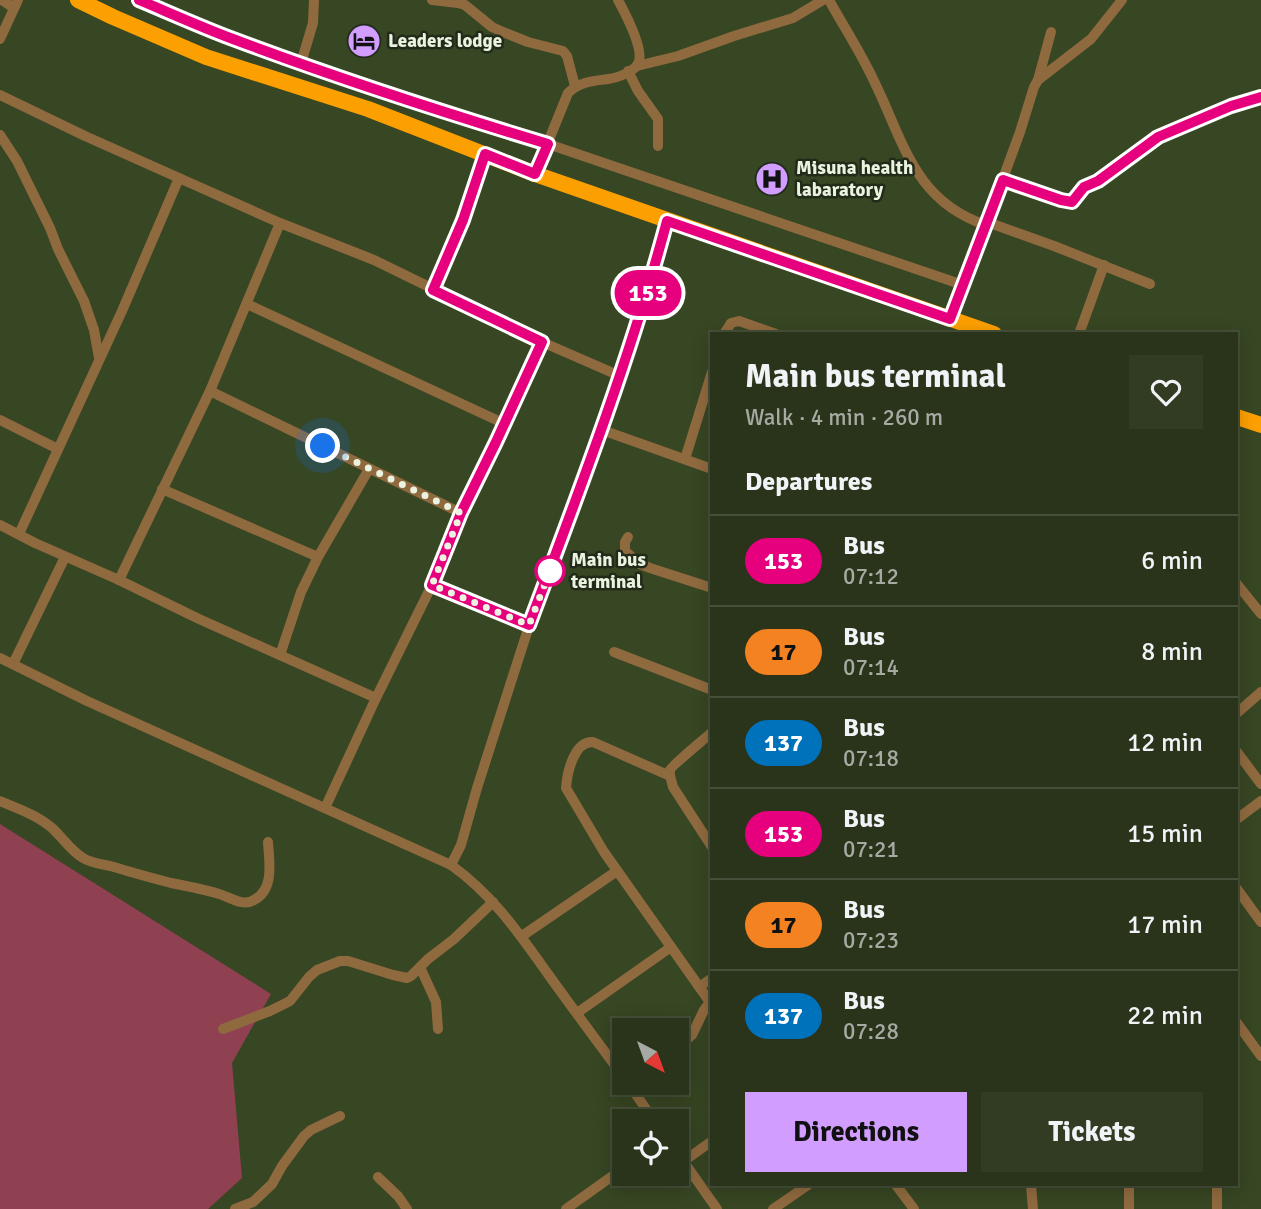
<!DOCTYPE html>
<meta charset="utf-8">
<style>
:root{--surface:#29341a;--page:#313c23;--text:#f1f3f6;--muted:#a5aaa2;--line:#454f39;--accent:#d19dfe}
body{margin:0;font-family:Signika,sans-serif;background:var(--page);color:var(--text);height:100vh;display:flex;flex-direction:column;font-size:26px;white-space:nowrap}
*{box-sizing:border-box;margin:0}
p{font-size:23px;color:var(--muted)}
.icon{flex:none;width:38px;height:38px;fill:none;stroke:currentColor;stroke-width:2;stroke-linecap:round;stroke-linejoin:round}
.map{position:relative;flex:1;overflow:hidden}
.sheet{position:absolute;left:710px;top:332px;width:528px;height:854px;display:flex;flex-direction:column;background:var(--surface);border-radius:0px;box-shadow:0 4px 18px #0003,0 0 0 2px var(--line)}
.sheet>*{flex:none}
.badge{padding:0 14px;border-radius:23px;font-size:24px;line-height:46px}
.needle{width:46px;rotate:139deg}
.tools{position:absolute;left:612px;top:1018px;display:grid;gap:14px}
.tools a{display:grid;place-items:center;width:77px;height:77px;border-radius:0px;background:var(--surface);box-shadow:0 4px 18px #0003,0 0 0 2px var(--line);font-size:35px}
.you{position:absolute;width:35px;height:35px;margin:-18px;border:5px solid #fff;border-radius:50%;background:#1a73e8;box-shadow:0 0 0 10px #1a73e833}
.map>.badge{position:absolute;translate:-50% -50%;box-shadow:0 0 0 4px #fff}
h2{padding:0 35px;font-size:26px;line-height:63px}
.round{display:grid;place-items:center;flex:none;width:74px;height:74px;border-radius:0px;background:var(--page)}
.head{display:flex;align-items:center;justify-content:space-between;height:119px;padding:0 35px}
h1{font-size:33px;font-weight:700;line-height:52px}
.button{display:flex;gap:14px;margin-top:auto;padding:14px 35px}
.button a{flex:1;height:80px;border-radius:0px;background:var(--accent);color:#111;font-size:28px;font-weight:700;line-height:80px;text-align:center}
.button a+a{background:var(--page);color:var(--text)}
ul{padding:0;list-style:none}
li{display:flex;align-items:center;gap:21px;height:91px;padding:0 35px;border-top:2px solid var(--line)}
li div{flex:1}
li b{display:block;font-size:26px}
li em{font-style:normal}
li .badge{min-width:77px;font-weight:700;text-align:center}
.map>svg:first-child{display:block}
.green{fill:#8f4051}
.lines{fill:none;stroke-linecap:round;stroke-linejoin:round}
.minor{stroke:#906a3f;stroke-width:10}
.highway{stroke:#fc9f00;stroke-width:16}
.line-casing{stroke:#fff;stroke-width:16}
.line{stroke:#e6007e;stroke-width:10}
.walk{stroke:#eaf3df;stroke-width:7;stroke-dasharray:0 12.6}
.stop-dot{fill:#fff;stroke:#e6007e;stroke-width:3.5}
.labels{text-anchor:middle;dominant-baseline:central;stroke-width:5;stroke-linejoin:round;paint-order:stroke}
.poi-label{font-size:19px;font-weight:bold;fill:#eaf3df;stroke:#222a1a;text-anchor:start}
.stop-label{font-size:19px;font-weight:bold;fill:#eaf3df;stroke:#222a1a;text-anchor:start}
</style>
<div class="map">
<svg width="1261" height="1209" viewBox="0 0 1261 1209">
<rect width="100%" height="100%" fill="#374623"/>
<polygon class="green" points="0,824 271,994 232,1063 242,1178 208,1209 0,1209"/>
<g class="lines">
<g class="minor">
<polyline points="2,0 14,8"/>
<polyline points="139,0 232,39 434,110 548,144 963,285"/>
<polyline points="432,0 458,3 465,5 492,27 503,32 528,42 563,51 567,56 575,86"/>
<path d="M829 0C844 27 861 53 874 81 904 142 914 201 986 225"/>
<polyline points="0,39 18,0"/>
<polyline points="301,63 313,23 314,0"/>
<polyline points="637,66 678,56 734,36 793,18 823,0"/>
<polyline points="628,71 638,91 658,119 658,146"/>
<polyline points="1038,80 1051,32"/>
<polyline points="0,95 85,136 179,178 280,223 374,260 542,342 620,376"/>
<polyline points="0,135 17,161 50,228 58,249 84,301 94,330 99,358"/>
<path d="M535 174 568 93C579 82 592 81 608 79 617 78 637 71 639 61 643 47 625 13 618 0"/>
<polyline points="1003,180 1067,202 1072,202 1084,187 1098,181 1158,137 1231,106 1261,97"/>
<polyline points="987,222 1054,246 1150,284"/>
<polyline points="433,290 463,220 485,154"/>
<polyline points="247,304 505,424"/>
<polyline points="950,319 986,225 1020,132 1034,87 1038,80 1091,39 1122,0"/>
<polyline points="724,334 731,323 739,321 776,334"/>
<polyline points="1079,334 1104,265"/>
<polyline points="210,391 461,513"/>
<polyline points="0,420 58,449"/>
<polyline points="602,430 712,469"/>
<polyline points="685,459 712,372"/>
<polyline points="162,489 318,557"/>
<polyline points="0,525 35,543 119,580 199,619 376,698"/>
<polyline points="19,534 122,311 179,178"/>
<polyline points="628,537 625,542 625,551 640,564 650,568 712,588"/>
<polyline points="119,580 210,391 280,223"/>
<polyline points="1237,584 1261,614"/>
<polyline points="432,585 529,626"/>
<polyline points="614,652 712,690"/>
<polyline points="280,655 301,592 318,557 369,469"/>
<path d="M0 658 87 701 451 865C493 895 518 932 548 974 573 1009 599 1044 625 1079"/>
<polyline points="13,664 65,557"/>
<polyline points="1237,713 1261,692"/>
<path d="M712 732C706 738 671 766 670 770 669 776 672 782 673 787L712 847"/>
<polyline points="1237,752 1261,784"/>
<path d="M670 776 593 742C574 741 567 773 566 788L604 852 712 1005"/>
<path d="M0 801C19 809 37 815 52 828 63 838 71 851 83 858 93 864 104 864 114 867 133 873 152 878 171 883 187 886 203 889 219 894 230 897 243 907 254 900 275 889 269 861 268 842"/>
<polyline points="325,808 376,698 432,585 461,513 496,442 542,342"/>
<polyline points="1237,819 1261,801"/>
<polyline points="451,865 461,845 477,788 529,626 602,430 647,295 667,221"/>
<polyline points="1237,889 1261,922"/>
<polyline points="522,936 617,871"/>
<polyline points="420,967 436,1002 438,1029"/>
<polyline points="699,987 712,978"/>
<polyline points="577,1013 671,947"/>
<polyline points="1237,1023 1261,1056"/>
<polyline points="223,1029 270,1011 290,1001 309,977 317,970 340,961 348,961 393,975 407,978 411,976 428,959 454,939 493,902"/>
<polyline points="677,1048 692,1035 704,1010 710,1002"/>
<polyline points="628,1083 655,1122"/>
<polyline points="677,1152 717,1209"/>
<polyline points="684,1161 712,1141"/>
<polyline points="378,1177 398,1196 407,1209"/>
<polyline points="896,1185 914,1209"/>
<polyline points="1031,1185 1033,1209"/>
<polyline points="1129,1185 1129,1209"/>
<polyline points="1217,1185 1217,1209"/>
<polyline points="235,1209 253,1202 272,1184 282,1166 304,1136 311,1130 340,1116"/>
<polyline points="566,1209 625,1167"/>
<polyline points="773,1209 808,1185"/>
</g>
<g class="highway">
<polyline points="78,0 113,17 206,57 368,109 535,174 994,334"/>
<polyline points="1237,417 1261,425"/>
</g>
</g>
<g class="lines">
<defs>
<path id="line" d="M139 0C170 13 201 27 233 39 337 78 442 112 548 144L535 174 485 154 463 220 433 290 542 342 496 442 461 513 432 585 529 625C579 492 630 359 667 221L950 319 1003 180 1061 200 1072 202 1084 187 1098 181 1158 137 1231 106 1261 97"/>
</defs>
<use href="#line" class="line-casing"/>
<use href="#line" class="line"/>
<polyline class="walk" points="323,446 461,513 432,585 529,625 550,571"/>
</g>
<defs>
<symbol id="hotel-disc" viewBox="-11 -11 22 22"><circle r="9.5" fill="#d19dfe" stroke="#222a1a"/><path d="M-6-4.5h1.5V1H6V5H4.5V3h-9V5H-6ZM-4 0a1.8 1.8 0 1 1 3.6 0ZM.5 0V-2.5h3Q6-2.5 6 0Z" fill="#111"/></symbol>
<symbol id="hospital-disc" viewBox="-11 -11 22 22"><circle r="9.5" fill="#d19dfe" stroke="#222a1a"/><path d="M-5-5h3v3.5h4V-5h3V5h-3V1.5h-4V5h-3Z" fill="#111"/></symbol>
</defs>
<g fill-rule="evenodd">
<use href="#hotel-disc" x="345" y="22" width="38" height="38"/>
<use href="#hospital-disc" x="753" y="160" width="38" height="38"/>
</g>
<circle class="stop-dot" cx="550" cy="571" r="14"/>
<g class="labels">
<g class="poi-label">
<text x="388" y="41">Leaders lodge</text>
<text x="796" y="168">Misuna health<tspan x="796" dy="22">labaratory</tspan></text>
</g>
<g class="stop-label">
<text x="571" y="560">Main bus<tspan x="571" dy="22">terminal</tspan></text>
</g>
</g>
</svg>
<div class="tools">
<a><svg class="needle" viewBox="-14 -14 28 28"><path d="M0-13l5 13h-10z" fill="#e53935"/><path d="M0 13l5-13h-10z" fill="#a5aaa2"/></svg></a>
<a><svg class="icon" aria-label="locate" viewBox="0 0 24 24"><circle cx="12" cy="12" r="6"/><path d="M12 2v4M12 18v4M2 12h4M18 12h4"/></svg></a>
</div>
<div class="you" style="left:323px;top:446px"></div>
<b class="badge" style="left:648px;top:293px;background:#e6007e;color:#fff">153</b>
<section class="sheet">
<div class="head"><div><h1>Main bus terminal</h1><p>Walk · 4 min · 260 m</p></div><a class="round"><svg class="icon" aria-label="heart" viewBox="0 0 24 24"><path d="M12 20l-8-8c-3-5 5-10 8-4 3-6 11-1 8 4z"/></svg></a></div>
<h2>Departures</h2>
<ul>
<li><span class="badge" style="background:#e6007e;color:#fff">153</span><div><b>Bus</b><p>07:12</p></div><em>6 min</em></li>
<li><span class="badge" style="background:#f58220;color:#111">17</span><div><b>Bus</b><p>07:14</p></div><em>8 min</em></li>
<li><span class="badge" style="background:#0072bc;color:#fff">137</span><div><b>Bus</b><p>07:18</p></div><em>12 min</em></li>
<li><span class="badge" style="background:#e6007e;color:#fff">153</span><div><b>Bus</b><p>07:21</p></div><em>15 min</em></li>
<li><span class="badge" style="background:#f58220;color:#111">17</span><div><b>Bus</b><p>07:23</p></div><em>17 min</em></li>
<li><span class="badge" style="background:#0072bc;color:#fff">137</span><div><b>Bus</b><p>07:28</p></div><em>22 min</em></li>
</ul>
<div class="button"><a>Directions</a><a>Tickets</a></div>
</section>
</div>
